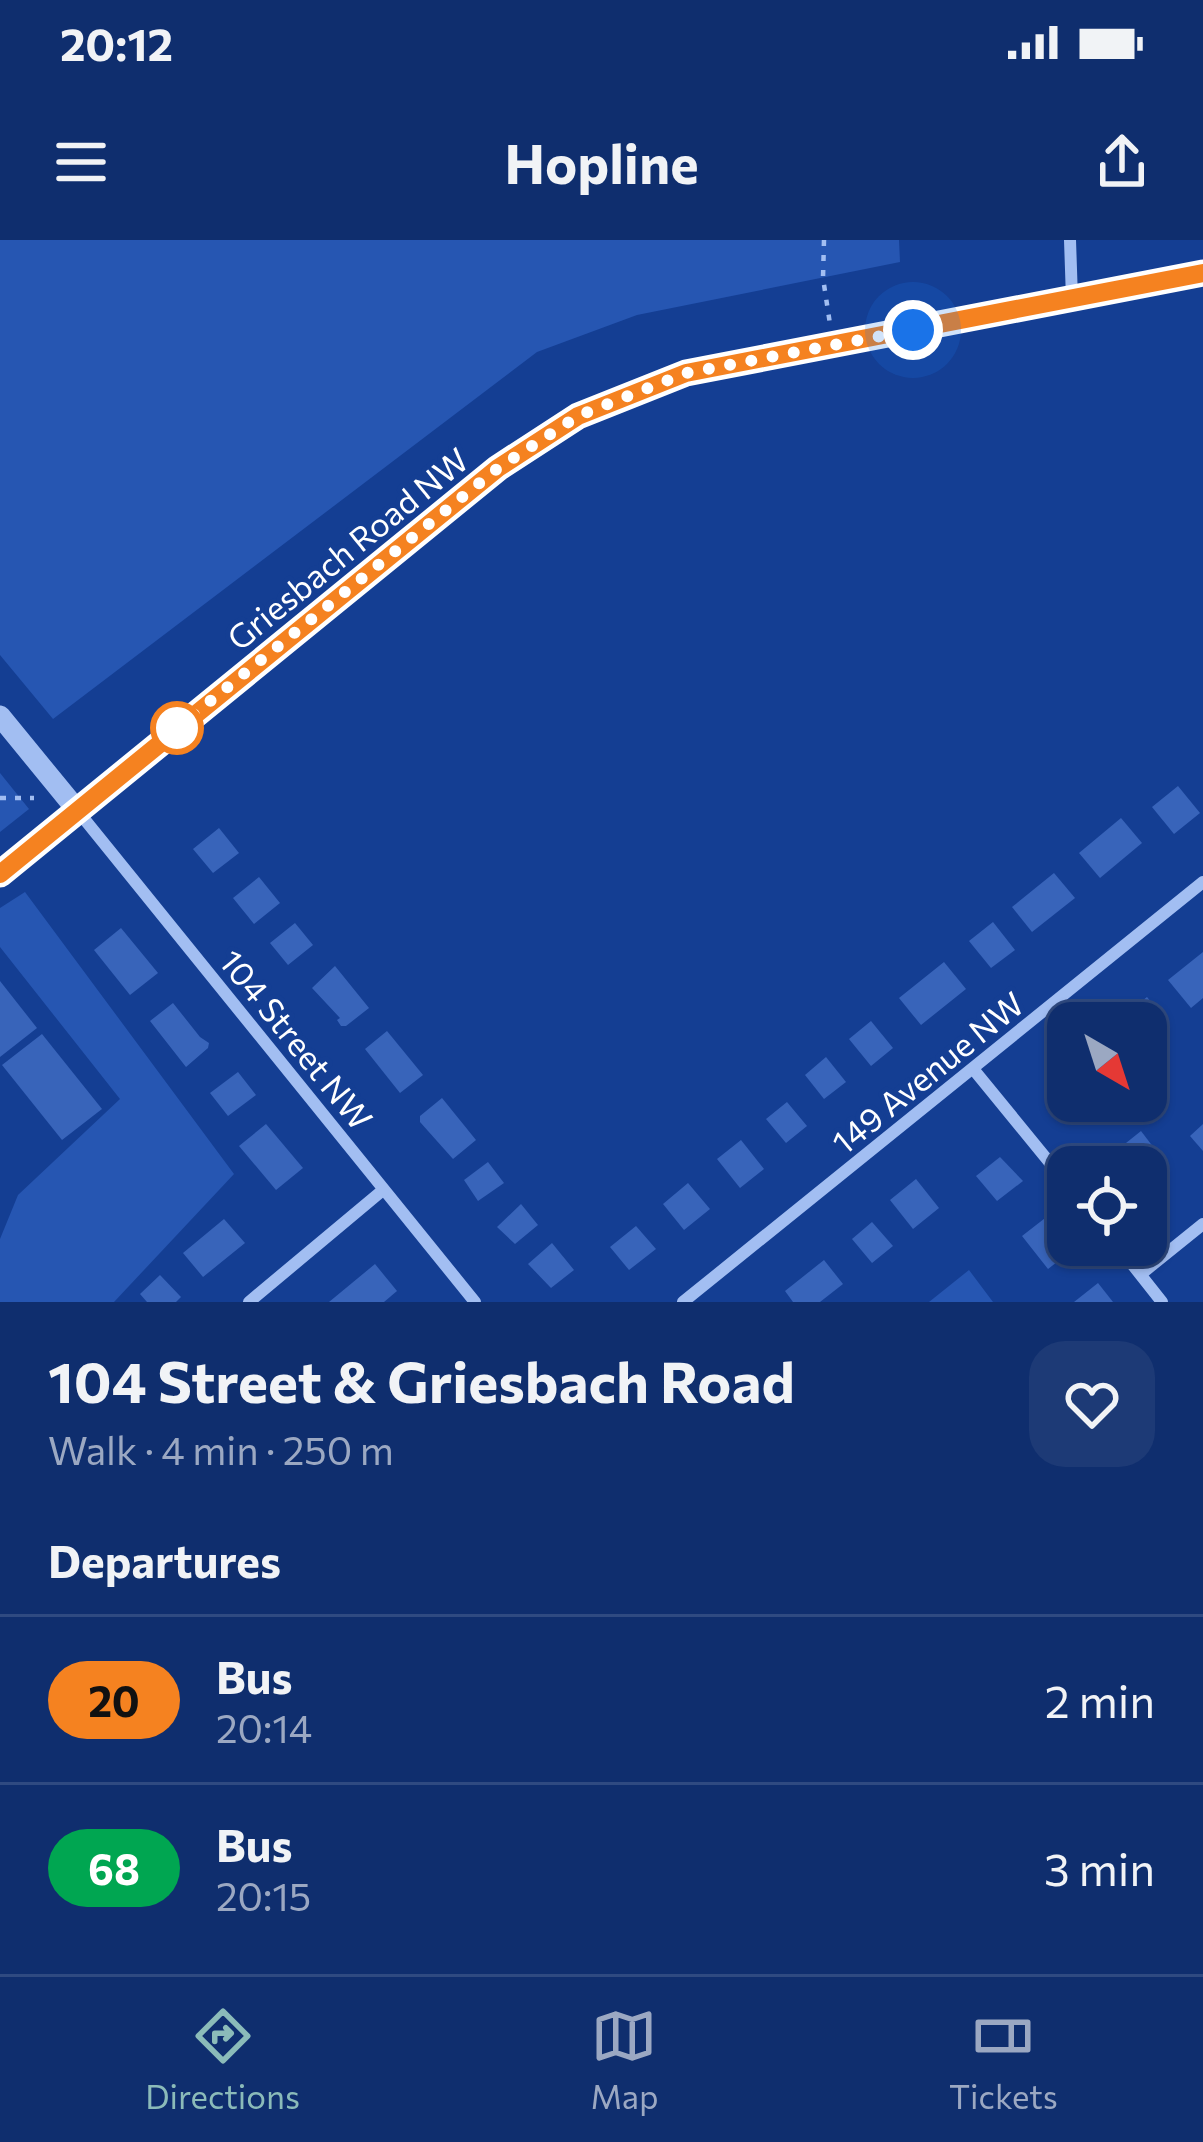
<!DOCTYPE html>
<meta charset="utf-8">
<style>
:root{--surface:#0f2e6e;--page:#1d3a76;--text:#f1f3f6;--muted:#9ba8c2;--line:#2f4a81;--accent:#8bbbb9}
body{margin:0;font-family:Commissioner,sans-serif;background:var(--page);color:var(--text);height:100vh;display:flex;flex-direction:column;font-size:45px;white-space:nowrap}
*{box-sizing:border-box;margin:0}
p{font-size:39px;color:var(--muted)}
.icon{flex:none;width:66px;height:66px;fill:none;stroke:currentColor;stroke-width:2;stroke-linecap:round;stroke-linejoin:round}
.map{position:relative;height:1062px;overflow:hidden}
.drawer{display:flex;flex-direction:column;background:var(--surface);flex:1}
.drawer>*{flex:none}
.badge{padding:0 24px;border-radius:39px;font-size:42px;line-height:78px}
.needle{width:78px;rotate:141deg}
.buttons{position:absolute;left:1047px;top:762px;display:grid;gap:24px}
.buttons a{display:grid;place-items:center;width:120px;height:120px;border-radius:24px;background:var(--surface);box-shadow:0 3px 9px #0004,0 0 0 3px var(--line);font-size:60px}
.you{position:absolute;width:60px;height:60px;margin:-30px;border:9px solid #fff;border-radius:50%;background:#1a73e8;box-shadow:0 0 0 18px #1a73e833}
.map>.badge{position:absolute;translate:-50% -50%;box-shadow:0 0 0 6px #fff}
h2{padding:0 48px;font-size:45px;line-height:108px}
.round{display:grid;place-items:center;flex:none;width:126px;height:126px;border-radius:36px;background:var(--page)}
.overview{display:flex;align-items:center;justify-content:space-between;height:204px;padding:0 48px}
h1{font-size:57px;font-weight:700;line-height:90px}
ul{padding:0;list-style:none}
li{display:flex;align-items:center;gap:36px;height:168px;padding:0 48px;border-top:3px solid var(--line)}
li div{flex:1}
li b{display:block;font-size:45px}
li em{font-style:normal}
li .badge{min-width:132px;font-weight:700;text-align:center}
.status{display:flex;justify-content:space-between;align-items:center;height:84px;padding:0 60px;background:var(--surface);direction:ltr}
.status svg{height:33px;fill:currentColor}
header{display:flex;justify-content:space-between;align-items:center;height:156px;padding:0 48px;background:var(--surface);font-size:54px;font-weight:700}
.tab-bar{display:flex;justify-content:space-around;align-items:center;height:168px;border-top:3px solid var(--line);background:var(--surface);font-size:33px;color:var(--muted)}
.tab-bar a{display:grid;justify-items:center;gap:6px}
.tab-bar .on{color:var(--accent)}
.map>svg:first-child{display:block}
.green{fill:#2656b2}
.building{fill:#3864ba}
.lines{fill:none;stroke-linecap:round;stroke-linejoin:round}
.path{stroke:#a2bef2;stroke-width:4.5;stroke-dasharray:6 9;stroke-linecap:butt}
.minor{stroke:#a2bef2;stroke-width:12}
.tertiary{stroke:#a2bef2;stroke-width:21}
.line-casing{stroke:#fff;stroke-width:27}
.line{stroke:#f58220;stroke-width:18}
.walk{stroke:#fff;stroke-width:12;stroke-dasharray:0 21.6}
.stop-dot{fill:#fff;stroke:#f58220;stroke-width:6}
.labels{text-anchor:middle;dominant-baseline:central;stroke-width:10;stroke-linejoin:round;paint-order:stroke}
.street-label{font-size:33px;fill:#fff;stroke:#143e93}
</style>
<div class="status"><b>20:12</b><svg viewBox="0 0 49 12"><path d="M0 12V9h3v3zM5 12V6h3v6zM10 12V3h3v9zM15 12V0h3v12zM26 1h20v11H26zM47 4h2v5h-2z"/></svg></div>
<header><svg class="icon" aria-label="menu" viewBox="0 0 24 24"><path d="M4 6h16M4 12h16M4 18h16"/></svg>Hopline<svg class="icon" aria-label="share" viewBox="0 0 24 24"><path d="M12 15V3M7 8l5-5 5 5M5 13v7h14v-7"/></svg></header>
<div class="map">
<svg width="1203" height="1062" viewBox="0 0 1203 1062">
<rect width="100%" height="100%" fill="#143e93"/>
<g class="green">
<polygon points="0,0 899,0 900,22 637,75 537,112 53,479 0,415"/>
<polygon points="0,533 29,569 0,592"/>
<polygon points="25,652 234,934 114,1062 0,1062 0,999 18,955 120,859 0,707 0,668"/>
<polygon points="969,1030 993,1062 929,1062"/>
</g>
<g class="building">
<polygon points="1178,546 1200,573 1174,594 1152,567"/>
<polygon points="1121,578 1142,603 1100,638 1079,613"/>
<polygon points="219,588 239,613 213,633 193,609"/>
<polygon points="1054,633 1075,658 1032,692 1012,667"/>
<polygon points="259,637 280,663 254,684 233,658"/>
<polygon points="993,682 1015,710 991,728 969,701"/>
<polygon points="295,683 313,705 288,725 270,703"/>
<polygon points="121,688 158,733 130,755 94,710"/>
<polygon points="1203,712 1203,758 1191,768 1168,740"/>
<polygon points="944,722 966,749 921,785 899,758"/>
<polygon points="335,726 369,768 346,786 341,786 337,780 340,778 312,748"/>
<polygon points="0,741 37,788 0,817"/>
<polygon points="1147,757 1167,782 1146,799 1146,783 1115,783"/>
<polygon points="173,763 200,797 209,803 208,808 186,827 150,781"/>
<polygon points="871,781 893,808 871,826 849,799"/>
<polygon points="387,791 423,835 400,853 365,809"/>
<polygon points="42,794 102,869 62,900 2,825"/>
<polygon points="826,817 846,842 824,859 805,835"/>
<polygon points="238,832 256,855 228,876 210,853"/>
<polygon points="442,858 476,900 453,919 420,882 420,876"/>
<polygon points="1077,861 1120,861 1122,863 1096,885"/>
<polygon points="787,862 807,886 786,903 766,879"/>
<polygon points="266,884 303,928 276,950 239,906"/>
<polygon points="1203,884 1203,911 1190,896"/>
<polygon points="1141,891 1157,912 1138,927 1128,927 1116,911"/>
<polygon points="741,900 764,929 740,948 717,919"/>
<polygon points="1000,917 1023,941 997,961 976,936"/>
<polygon points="488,922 504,943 478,961 464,940"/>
<polygon points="916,939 939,968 913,989 890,960"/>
<polygon points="688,943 710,969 684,990 663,964"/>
<polygon points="521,964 538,985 515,1004 497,987"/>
<polygon points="1049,975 1068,999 1068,1005 1075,1008 1048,1029 1022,996"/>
<polygon points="224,979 245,1003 203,1037 183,1013"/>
<polygon points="872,982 893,1006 872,1023 852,999"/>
<polygon points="636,986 656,1009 629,1030 610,1007"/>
<polygon points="552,1003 574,1030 551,1048 528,1024"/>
<polygon points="824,1020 843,1044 820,1062 793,1062 785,1051"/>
<polygon points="375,1024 397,1051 384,1062 329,1062"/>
<polygon points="160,1035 181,1057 176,1062 147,1062 140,1054"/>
<polygon points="1098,1043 1113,1062 1074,1062"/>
</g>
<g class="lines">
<g class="path">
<polyline points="824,0 823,38 830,84"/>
<polyline points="0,558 34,558"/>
</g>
<g class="minor">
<polyline points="1070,0 1072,59"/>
<polyline points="77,570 475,1062"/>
<polyline points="974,830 1068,945"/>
<polyline points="1117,1005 1162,1062"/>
<polyline points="1141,1034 1203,984"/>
<polyline points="249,1062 383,950"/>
<polyline points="683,1062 1203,642"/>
</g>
<g class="tertiary">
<polyline points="0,476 77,570"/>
<polyline points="0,634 498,228 577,176 686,133 1203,33"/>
</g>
</g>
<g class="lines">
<defs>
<polyline id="line" points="0,634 498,228 578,176 686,133 1203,33"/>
</defs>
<use href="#line" class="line-casing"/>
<use href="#line" class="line"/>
<polyline class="walk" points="177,488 498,228 578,176 686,133 913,90"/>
</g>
<circle class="stop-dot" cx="177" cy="488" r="24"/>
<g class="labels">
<g class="street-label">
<text transform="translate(347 308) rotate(-39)">Griesbach Road NW</text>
<text transform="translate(297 799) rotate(51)">104 Street NW</text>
<text transform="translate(927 832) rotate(-39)">149 Avenue NW</text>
</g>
</g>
</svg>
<div class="buttons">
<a><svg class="needle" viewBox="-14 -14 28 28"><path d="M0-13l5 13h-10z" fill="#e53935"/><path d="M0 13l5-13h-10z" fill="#9ba8c2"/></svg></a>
<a><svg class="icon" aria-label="locate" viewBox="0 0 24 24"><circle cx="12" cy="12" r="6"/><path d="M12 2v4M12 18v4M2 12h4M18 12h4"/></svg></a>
</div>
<div class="you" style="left:913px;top:90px"></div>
</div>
<section class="drawer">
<div class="overview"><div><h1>104 Street &amp; Griesbach Road</h1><p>Walk · 4 min · 250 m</p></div><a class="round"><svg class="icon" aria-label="heart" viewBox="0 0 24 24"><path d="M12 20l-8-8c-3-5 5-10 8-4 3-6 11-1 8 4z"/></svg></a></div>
<h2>Departures</h2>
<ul>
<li><span class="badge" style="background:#f58220;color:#111">20</span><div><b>Bus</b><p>20:14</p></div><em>2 min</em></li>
<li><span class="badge" style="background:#00a651;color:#fff">68</span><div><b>Bus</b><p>20:15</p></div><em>3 min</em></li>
</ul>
</section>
<nav class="tab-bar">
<a class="on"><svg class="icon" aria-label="directions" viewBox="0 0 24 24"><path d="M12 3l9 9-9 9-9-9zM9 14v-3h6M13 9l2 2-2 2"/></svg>Directions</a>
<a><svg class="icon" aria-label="map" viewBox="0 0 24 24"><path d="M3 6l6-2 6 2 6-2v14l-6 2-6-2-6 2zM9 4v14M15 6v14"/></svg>Map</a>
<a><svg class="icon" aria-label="tickets" viewBox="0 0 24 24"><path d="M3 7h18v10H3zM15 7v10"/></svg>Tickets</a>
</nav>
